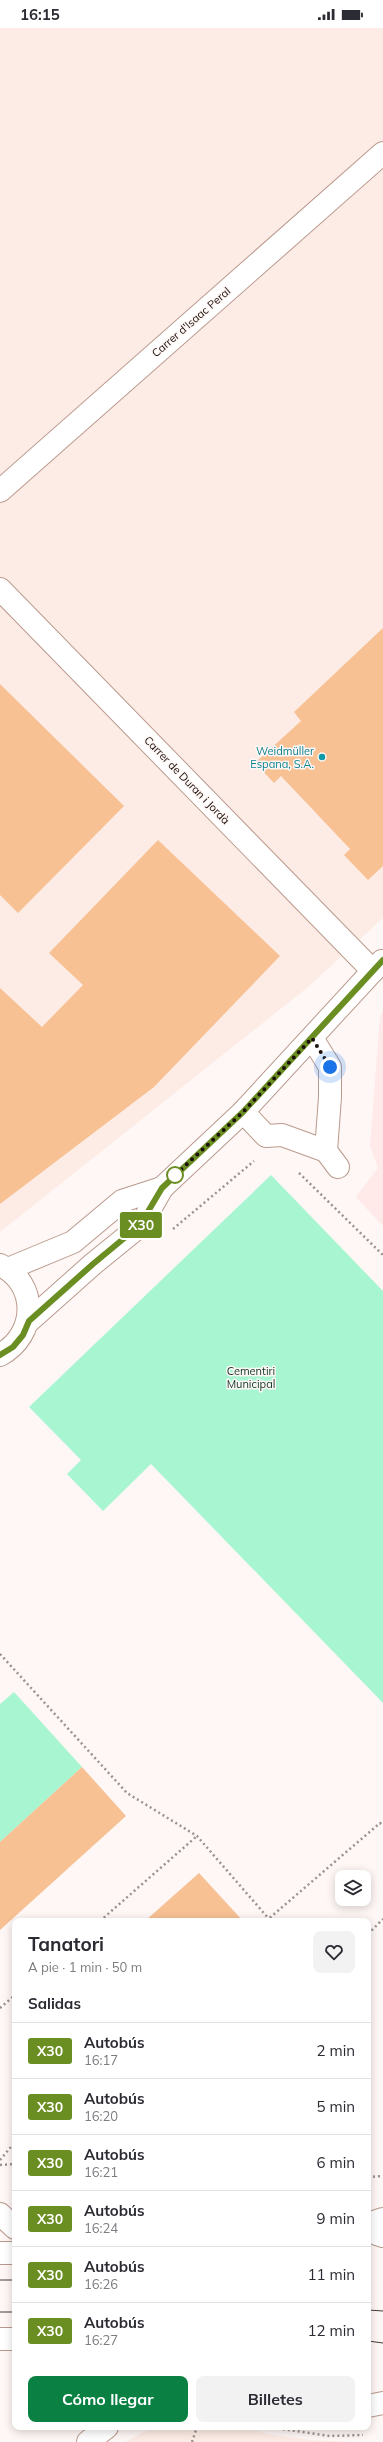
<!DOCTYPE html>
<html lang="es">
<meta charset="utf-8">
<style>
:root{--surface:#fff;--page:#f2f2f3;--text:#2b2b33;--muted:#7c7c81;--line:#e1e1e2;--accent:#0b8043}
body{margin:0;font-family:Mulish,sans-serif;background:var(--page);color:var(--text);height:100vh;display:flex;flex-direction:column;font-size:15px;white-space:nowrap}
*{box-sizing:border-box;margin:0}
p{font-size:13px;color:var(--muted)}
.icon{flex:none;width:22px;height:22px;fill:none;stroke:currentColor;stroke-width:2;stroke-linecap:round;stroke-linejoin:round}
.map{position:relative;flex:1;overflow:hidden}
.details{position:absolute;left:12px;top:1890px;width:359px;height:512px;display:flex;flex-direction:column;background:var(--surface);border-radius:8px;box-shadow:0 2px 10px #0003}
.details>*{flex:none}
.badge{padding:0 8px;border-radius:3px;font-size:14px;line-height:26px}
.controls{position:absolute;left:335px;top:1842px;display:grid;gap:8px}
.controls a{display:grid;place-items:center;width:36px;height:36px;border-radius:8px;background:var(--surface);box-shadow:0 2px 10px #0003;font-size:20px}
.you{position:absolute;width:20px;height:20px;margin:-10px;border:3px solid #fff;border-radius:50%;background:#1a73e8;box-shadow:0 0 0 6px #1a73e833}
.map>.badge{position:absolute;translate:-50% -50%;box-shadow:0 0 0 2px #fff}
h2{padding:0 16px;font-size:15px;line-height:36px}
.round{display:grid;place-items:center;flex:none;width:42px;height:42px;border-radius:8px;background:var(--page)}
.head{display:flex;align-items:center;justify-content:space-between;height:68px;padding:0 16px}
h1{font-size:19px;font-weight:700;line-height:30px}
.button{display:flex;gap:8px;margin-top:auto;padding:8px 16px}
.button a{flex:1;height:46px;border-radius:8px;background:var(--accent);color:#fff;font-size:16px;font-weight:700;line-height:46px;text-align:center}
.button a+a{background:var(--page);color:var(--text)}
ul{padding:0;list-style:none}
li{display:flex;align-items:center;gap:12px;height:56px;padding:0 16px;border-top:1px solid var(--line)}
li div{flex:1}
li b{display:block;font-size:15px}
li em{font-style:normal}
li .badge{min-width:44px;font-weight:700;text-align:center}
.status{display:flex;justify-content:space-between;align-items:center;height:28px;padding:0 20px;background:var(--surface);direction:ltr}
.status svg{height:11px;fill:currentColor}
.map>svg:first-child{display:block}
.built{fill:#fdece5}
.education{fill:#ffe9e9}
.green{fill:#a8f5d1}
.building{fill:#f7c193}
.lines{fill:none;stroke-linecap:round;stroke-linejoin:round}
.minor-casing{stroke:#ba9a8e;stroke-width:24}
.major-casing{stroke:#ba9a8e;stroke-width:24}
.path{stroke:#9b928f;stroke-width:2.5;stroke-dasharray:2 3;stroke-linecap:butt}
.minor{stroke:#fff;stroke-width:22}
.major{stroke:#fff;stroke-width:22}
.tram{stroke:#463c38;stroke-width:1}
.line-casing{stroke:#fff;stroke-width:9}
.line{stroke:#6b8e23;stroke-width:6}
.walk{stroke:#1a0f0b;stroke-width:4;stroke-dasharray:0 7.2}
.culture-dot{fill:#0f9aa8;stroke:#fef7f5;stroke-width:1.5}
.stop-dot{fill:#fff;stroke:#6b8e23;stroke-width:2}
.labels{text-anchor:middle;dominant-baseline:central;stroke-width:3;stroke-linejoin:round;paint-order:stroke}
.street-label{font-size:11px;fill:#1a0f0b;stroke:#fef7f5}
.culture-label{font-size:11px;fill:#0d838f;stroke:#fef7f5;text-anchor:end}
.park-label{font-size:11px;fill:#0c3726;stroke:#fef7f5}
</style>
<div class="status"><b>16:15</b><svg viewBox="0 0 49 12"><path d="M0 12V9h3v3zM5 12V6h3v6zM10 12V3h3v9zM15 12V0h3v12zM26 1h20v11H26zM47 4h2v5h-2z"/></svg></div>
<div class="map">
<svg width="383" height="2414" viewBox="0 0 383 2414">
<rect width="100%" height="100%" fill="#fef7f5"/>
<g class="built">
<polygon points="0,0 383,0 383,890 307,960 0,1204"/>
<polygon points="153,2399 247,2399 267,2406 311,2412 349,2414 125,2414"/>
</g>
<polygon class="education" points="383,984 383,1198 356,1169 378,1140 370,1118 380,988"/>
<g class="green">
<polygon points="271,1147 383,1263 383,1675 151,1436 103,1483 67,1446 81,1432 29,1379"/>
<polygon points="14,1664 82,1739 0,1814 0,1676"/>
</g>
<g class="building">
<polygon points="383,600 383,838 368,852 344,827 350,821 281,748 274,755 255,735 301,693 294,684"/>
<polygon points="0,656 124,778 18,885 0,867"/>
<polygon points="158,812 280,928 154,1059 0,1176 0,960 42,999 83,957 49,925"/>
<polygon points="82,1739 126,1788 0,1902 0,1814"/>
<polygon points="199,1845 243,1893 145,1893"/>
</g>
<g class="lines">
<defs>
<g id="minor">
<polyline points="0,463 383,125"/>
<polyline points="0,561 373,943"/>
<polyline points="243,1084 266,1108 282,1107 326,1123 330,1069 330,1039 312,1010"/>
<polyline points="326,1123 338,1139"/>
<path d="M0 1237C39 1256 37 1307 0 1327"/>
<polyline points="8,1241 73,1214 122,1173 162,1160"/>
<polyline points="29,1293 93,1236 141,1197 162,1160 243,1084 382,933"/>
<polyline points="0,2186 15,2200"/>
<polyline points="368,2196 383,2191"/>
<polyline points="88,2414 107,2399"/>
</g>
<g id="major">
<polyline points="368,2203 383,2208"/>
<polyline points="0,2225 15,2225"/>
<polyline points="0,2311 15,2311"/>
<polyline points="368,2378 383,2375"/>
</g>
</defs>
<use href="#minor" class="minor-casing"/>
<use href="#major" class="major-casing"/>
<g class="path">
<polyline points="299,1145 383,1227"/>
<polyline points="173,1201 254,1133"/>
<polyline points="0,1626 127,1765 197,1808 269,1891"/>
<polyline points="100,1893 197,1808"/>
<polyline points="266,1893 380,1795 383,1798"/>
<polyline points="368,1906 383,1891"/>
<polyline points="0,1980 15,1967"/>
<polyline points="0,2132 15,2114"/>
<polyline points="0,2137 15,2136"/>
<polyline points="368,2149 383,2148"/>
<polyline points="268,2399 330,2408 363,2407"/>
<polyline points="192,2414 197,2399"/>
</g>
<use href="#minor" class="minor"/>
<use href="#major" class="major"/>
<g class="tram">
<polyline points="0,2252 15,2252"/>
<polyline points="368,2282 383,2283"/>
<polyline points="0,2284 15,2284"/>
<polyline points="368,2313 383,2315"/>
</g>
</g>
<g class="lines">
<defs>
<polyline id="line" points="0,1327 13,1319 23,1307 29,1293 93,1236 140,1197 162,1160 243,1084 383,932"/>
</defs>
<use href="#line" class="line-casing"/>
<use href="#line" class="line"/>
<polyline class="walk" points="175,1147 173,1149 243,1084 312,1010 330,1039"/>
</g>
<circle class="culture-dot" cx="322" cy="729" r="4"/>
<circle class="stop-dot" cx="175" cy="1147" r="8"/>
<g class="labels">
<g class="street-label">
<text transform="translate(191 294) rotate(-41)">Carrer d'Isaac Peral</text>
<text transform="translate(187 752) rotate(46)">Carrer de Duran i Jordà</text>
</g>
<g class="culture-label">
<text x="314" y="723">Weidmüller<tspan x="314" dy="13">Espana, S.A.</tspan></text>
</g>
<g class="park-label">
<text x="251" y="1343">Cementiri<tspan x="251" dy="13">Municipal</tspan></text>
</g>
</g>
</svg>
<div class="controls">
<a><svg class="icon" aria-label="layers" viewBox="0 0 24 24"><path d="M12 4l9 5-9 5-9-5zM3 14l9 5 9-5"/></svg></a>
</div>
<div class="you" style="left:330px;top:1039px"></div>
<b class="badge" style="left:141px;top:1197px;background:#6b8e23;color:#fff">X30</b>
<section class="details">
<div class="head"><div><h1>Tanatori</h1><p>A pie · 1 min · 50 m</p></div><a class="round"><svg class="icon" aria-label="heart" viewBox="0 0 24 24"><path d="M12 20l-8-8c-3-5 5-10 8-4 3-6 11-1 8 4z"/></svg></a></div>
<h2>Salidas</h2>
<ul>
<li><span class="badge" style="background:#6b8e23;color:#fff">X30</span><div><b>Autobús</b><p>16:17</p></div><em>2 min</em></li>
<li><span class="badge" style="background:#6b8e23;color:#fff">X30</span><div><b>Autobús</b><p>16:20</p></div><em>5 min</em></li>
<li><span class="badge" style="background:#6b8e23;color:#fff">X30</span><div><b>Autobús</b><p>16:21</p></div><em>6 min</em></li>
<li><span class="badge" style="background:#6b8e23;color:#fff">X30</span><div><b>Autobús</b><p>16:24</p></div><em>9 min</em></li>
<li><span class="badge" style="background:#6b8e23;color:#fff">X30</span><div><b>Autobús</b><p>16:26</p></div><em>11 min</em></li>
<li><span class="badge" style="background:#6b8e23;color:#fff">X30</span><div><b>Autobús</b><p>16:27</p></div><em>12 min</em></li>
</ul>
<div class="button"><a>Cómo llegar</a><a>Billetes</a></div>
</section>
</div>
